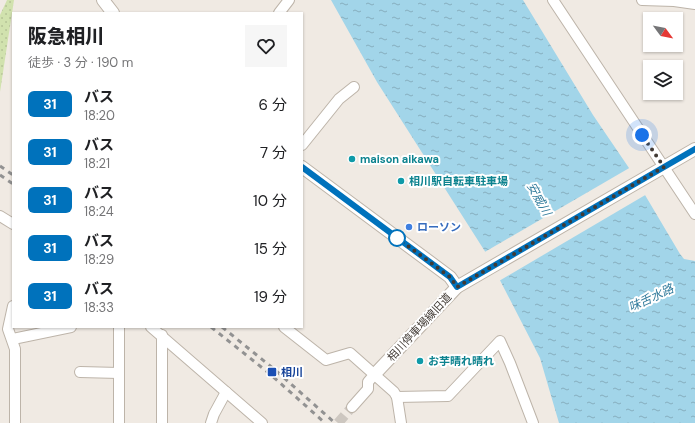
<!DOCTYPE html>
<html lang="ja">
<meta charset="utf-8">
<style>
:root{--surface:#fff;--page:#f6f6f6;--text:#202124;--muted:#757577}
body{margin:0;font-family:"DM Sans","Noto Sans JP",sans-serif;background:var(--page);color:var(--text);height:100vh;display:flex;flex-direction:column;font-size:15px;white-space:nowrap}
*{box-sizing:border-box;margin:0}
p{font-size:13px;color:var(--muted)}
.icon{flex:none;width:22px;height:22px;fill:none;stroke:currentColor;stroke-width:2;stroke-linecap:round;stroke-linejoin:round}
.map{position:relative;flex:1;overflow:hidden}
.side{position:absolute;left:12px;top:12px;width:291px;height:316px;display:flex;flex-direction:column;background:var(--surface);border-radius:0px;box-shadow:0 1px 3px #0004}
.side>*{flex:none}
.badge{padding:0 8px;border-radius:6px;font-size:14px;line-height:26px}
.needle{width:26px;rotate:122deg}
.tools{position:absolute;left:643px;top:12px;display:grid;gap:8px}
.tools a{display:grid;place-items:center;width:40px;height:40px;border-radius:0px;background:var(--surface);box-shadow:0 1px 3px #0004;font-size:20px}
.you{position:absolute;width:20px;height:20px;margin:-10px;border:3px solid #fff;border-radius:50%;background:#1a73e8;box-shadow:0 0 0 6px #1a73e833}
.map>.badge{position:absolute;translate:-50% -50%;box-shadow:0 0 0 2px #fff}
.round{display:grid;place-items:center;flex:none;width:42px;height:42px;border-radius:0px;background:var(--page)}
.overview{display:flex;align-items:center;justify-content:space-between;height:68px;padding:0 16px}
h1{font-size:19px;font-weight:800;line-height:30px}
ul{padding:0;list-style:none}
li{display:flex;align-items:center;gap:12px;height:48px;padding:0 16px}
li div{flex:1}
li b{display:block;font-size:15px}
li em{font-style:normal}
li .badge{min-width:44px;font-weight:700;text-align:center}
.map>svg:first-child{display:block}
.grass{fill:url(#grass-dots)}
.water{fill:url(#water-ripples)}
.pier{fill:#f0eae3}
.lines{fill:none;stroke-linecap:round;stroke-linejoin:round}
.minor-tunnel{stroke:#cdc7c0;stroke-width:10;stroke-dasharray:10 5;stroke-linecap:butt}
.minor-casing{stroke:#bdb4a9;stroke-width:12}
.tertiary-casing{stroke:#bdb4a9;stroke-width:14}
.minor{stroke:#fff;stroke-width:10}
.tertiary{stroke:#fff;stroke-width:12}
.rail{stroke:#929292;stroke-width:3;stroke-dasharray:5 5;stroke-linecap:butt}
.line-casing{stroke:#fff;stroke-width:9}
.line{stroke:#0072bc;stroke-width:6}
.walk{stroke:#413a34;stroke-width:4;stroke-dasharray:0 7.2}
.culture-dot{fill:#0f9aa8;stroke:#fff;stroke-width:1.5}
.shop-dot{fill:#3f7fe0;stroke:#fff;stroke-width:1.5}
.stop-dot{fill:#fff;stroke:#0072bc;stroke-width:2}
.transit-dot{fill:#1a4fb4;stroke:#fff;stroke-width:1.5}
.labels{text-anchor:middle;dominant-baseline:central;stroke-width:4;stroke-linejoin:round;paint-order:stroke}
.culture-label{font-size:11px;font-weight:bold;fill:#0d838f;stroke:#fff;text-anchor:start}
.shop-label{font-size:11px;font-weight:bold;fill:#366cbe;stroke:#fff;text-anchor:start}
.street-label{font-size:11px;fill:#413a34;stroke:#fff}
.transit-label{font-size:11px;font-weight:bold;fill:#164399;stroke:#fff;text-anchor:start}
.water-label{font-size:12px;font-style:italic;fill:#347d9d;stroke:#fff}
</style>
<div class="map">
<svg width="695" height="423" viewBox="0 0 695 423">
<defs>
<pattern id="grass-dots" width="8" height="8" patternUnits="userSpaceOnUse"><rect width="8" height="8" fill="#d1e2ae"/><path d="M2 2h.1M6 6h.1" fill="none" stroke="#b5c396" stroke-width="1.8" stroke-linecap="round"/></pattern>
<pattern id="water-ripples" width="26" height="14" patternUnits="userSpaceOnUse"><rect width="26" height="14" fill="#a2d5e9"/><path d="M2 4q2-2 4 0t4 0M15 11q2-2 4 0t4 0" fill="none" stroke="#86aebe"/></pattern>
</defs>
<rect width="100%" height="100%" fill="#f0eae3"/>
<polygon class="grass" points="7,0 14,0 0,92 0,15"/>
<polygon class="water" points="331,0 523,0 593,115 629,168 680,254 684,259 695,261 695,423 559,423 540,358 486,253 377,82"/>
<polygon class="pier" points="631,167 647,194 499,281 483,253"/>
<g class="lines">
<polyline class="minor-tunnel" points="338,423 352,407"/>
<defs>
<g id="minor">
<polyline points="553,0 695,214"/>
<polyline points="642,0 674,1 695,4"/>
<polyline points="279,13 289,0"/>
<polyline points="302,145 339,99 354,87"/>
<polyline points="0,216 13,224"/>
<polyline points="13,306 8,329 15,349 15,423"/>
<polyline points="151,327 262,423"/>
<polyline points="284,327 326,360 350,353 394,392 397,397 401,423"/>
<polyline points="13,339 71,327"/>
<polyline points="80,372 119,373"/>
<polyline points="397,397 448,396 500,341 510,363 533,423"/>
<polyline points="352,407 368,389 368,382 374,375"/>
<polyline points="119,423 119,327"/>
<polyline points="162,423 162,335"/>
<polyline points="211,423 214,414 226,392"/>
</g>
<g id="tertiary">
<polyline points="103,0 113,13"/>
<polyline points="302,167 450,277 457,287"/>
<polyline points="374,375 457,287 695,149"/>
</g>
</defs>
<use href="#minor" class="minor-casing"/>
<use href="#tertiary" class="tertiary-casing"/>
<use href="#minor" class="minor"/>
<use href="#tertiary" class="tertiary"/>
<g class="rail">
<polyline points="0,166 13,175"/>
<polyline points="0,175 13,184"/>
<polyline points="211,327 270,374 325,423"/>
<polyline points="222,327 274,369 335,423"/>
</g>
</g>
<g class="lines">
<defs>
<polyline id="line" points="302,167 450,277 457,287 695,149"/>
</defs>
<use href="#line" class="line-casing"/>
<use href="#line" class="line"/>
<polyline class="walk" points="397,238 450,277 457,287 664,167 642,135"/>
</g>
<g class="culture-dot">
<circle cx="352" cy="159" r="4"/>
<circle cx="401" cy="181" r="4"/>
<circle cx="420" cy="361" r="4"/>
</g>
<circle class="shop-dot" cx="409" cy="227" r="4"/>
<circle class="stop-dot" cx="397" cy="238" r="8"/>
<rect class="transit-dot" x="267" y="367" width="10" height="10" rx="2"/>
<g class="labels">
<g class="culture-label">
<text x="360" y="159">maison aikawa</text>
<text x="409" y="181">相川駅自転車駐車場</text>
<text x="428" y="361">お芋晴れ晴れ</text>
</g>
<g class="shop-label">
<text x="417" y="227">ローソン</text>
</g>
<g class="street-label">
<text transform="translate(419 327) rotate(-47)">相川停車場線旧道</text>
</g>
<g class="transit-label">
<text x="281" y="372">相川</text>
</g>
<g class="water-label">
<text transform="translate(539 199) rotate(61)">安威川</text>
<text transform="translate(651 298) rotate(-25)">味舌水路</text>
</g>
</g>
</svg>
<div class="tools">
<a><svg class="needle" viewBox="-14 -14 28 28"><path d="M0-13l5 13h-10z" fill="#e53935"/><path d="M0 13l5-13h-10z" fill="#757577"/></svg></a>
<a><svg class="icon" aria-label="layers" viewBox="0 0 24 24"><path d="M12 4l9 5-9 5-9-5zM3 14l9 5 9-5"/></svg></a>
</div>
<div class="you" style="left:642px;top:135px"></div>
<section class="side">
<div class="overview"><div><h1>阪急相川</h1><p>徒歩 · 3 分 · 190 m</p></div><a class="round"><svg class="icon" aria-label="heart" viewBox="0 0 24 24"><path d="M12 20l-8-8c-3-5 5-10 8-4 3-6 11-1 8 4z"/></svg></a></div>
<ul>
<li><span class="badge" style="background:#0072bc;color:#fff">31</span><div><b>バス</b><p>18:20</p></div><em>6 分</em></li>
<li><span class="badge" style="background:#0072bc;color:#fff">31</span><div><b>バス</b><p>18:21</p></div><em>7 分</em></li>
<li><span class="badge" style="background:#0072bc;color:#fff">31</span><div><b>バス</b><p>18:24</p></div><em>10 分</em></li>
<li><span class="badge" style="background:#0072bc;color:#fff">31</span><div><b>バス</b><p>18:29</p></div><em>15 分</em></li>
<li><span class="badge" style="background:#0072bc;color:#fff">31</span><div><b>バス</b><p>18:33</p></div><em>19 分</em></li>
</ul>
</section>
</div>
